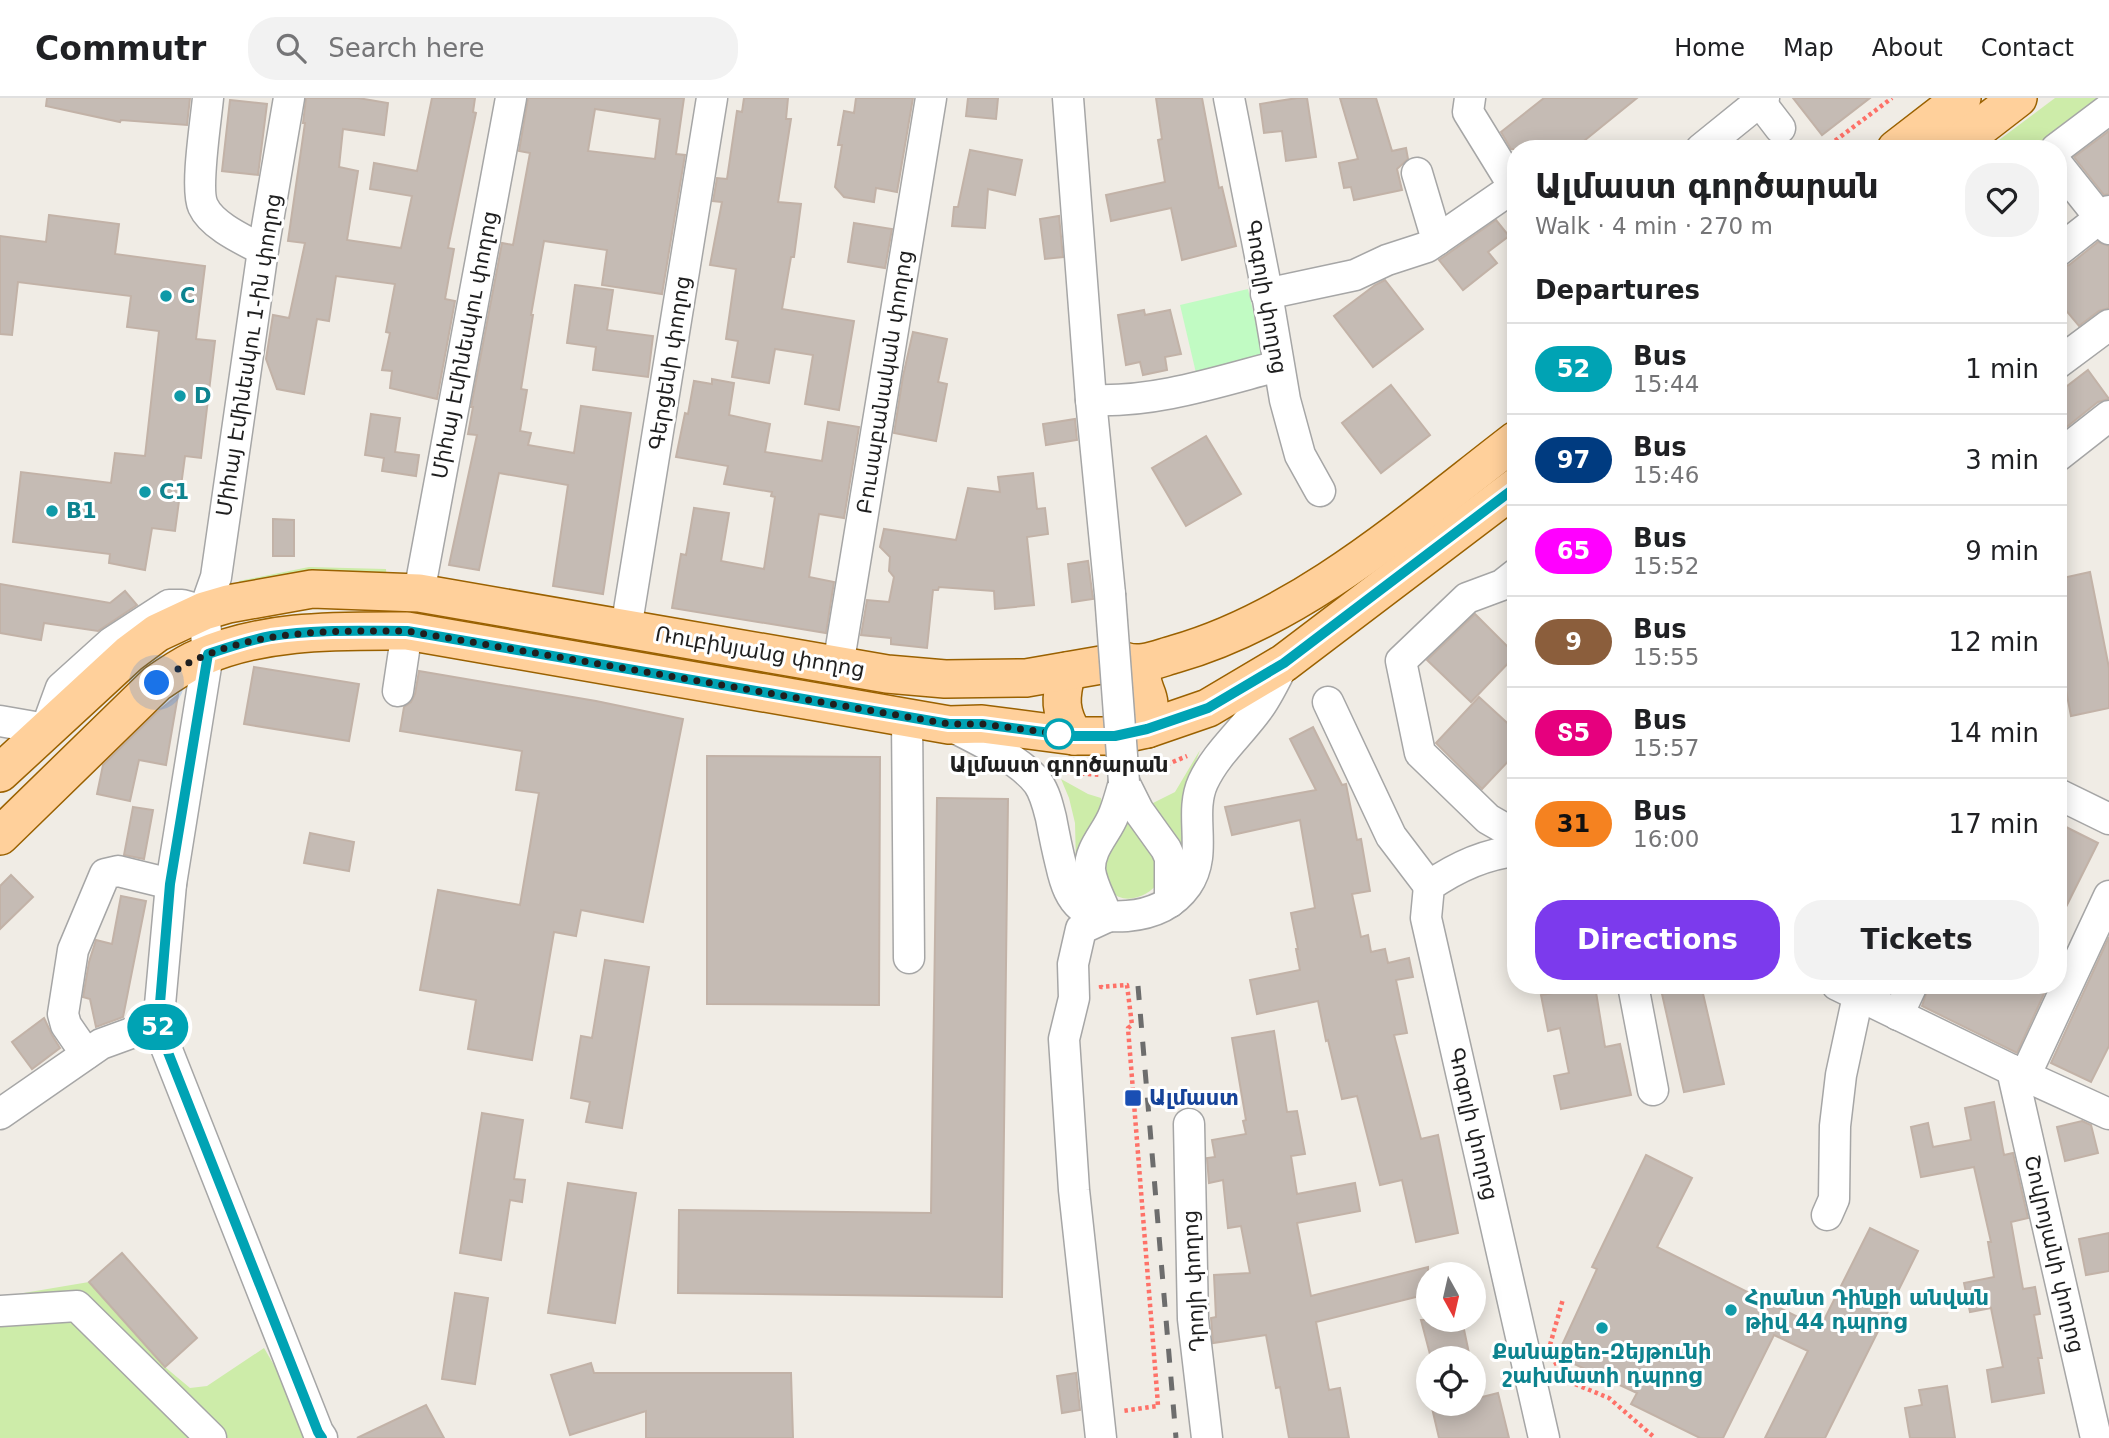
<!DOCTYPE html>
<meta charset="utf-8">
<style>
:root{--surface:#fff;--page:#f2f2f2;--text:#202124;--muted:#757577;--line:#e0e0e0;--accent:#7c3aed}
body{margin:0;font-family:"DejaVu Sans","Noto Sans Armenian",sans-serif;background:var(--page);color:var(--text);height:100vh;display:flex;flex-direction:column;font-size:26px;white-space:nowrap}
*{box-sizing:border-box;margin:0}
p{font-size:23px;color:var(--muted)}
.icon{flex:none;width:38px;height:38px;fill:none;stroke:currentColor;stroke-width:2;stroke-linecap:round;stroke-linejoin:round}
.map{position:relative;flex:1;overflow:hidden}
.panel{position:absolute;left:1507px;top:42px;width:560px;height:854px;display:flex;flex-direction:column;background:var(--surface);border-radius:28px;box-shadow:0 4px 18px #0003}
.panel>*{flex:none}
.badge{padding:0 14px;border-radius:23px;font-size:24px;line-height:46px}
.needle{width:46px;rotate:172deg}
.tools{position:absolute;left:1416px;top:1164px;display:grid;gap:14px}
.tools a{display:grid;place-items:center;width:70px;height:70px;border-radius:50%;background:var(--surface);box-shadow:0 4px 18px #0003;font-size:35px}
.you{position:absolute;width:35px;height:35px;margin:-18px;border:5px solid #fff;border-radius:50%;background:#1a73e8;box-shadow:0 0 0 10px #1a73e833}
.map>.badge{position:absolute;translate:-50% -50%;box-shadow:0 0 0 4px #fff}
h2{padding:0 28px;font-size:26px;line-height:63px}
.round{display:grid;place-items:center;flex:none;width:74px;height:74px;border-radius:28px;background:var(--page)}
.head{display:flex;align-items:center;justify-content:space-between;height:119px;padding:0 28px}
h1{font-size:33px;font-weight:700;line-height:52px}
.action{display:flex;gap:14px;margin-top:auto;padding:14px 28px}
.action a{flex:1;height:80px;border-radius:28px;background:var(--accent);color:#fff;font-size:28px;font-weight:700;line-height:80px;text-align:center}
.action a+a{background:var(--page);color:var(--text)}
ul{padding:0;list-style:none}
li{display:flex;align-items:center;gap:21px;height:91px;padding:0 28px;border-top:2px solid var(--line)}
li div{flex:1}
li b{display:block;font-size:26px}
li em{font-style:normal}
li .badge{min-width:77px;font-weight:700;text-align:center}
header{display:flex;align-items:center;gap:42px;box-sizing:border-box;height:98px;padding:0 35px;background:var(--surface);border-bottom:2px solid var(--line)}
header strong{font-size:33px}
nav{display:flex;gap:38px;margin-inline-start:auto;font-size:24px}
.search{width:490px;height:63px;background:var(--page);display:flex;align-items:center;gap:18px;box-sizing:border-box;padding:0 24px;border-radius:28px;color:var(--muted);font-size:26px}
.map>svg:first-child{display:block}
.grass{fill:#cdeca9}
.park{fill:#c1fbc3}
.building{fill:#c5bbb4;stroke:#c2b2a7;stroke-width:2;fill-rule:evenodd}
.lines{fill:none;stroke-linecap:round;stroke-linejoin:round}
.minor-casing{stroke:#a6a6a6;stroke-width:33}
.major-casing{stroke:#9a6100;stroke-width:40}
.path{stroke:#fe7168;stroke-width:4.5;stroke-dasharray:3.5 3.5;stroke-linecap:butt}
.minor{stroke:#fff;stroke-width:30}
.major{stroke:#ffd09b;stroke-width:37}
.rail{stroke:#6d6d6d;stroke-width:5;stroke-dasharray:14 14;stroke-linecap:butt}
.minor-bridge-casing{stroke:#a6a6a6;stroke-width:33;stroke-linecap:butt}
.minor-bridge{stroke:#fff;stroke-width:30}
.line-casing{stroke:#fff;stroke-width:16}
.line{stroke:#00a3b4;stroke-width:10}
.walk{stroke:#1f1f1f;stroke-width:7;stroke-dasharray:0 12.6}
.culture-dot{fill:#0f9aa8;stroke:#fff;stroke-width:2.5}
.stop-dot{fill:#fff;stroke:#00a3b4;stroke-width:3.5}
.transit-dot{fill:#1a4fb4;stroke:#fff;stroke-width:2.5}
.labels{text-anchor:middle;dominant-baseline:central;stroke-width:6;stroke-linejoin:round;paint-order:stroke}
.culture-label{font-size:21px;font-weight:bold;fill:#0d838f;stroke:#fff;text-anchor:start}
.street-label{font-size:21px;fill:#1f1f1f;stroke:#fff}
.stop-label{font-size:21px;font-weight:bold;fill:#1f1f1f;stroke:#fff}
.transit-label{font-size:21px;font-weight:bold;fill:#164399;stroke:#fff;text-anchor:start}
</style>
<header>
<strong>Commutr</strong>
<div class="search"><svg class="icon" aria-label="search" viewBox="0 0 24 24"><circle cx="10" cy="10" r="6"/><path d="M15 15l6 6"/></svg>Search here</div>
<nav><a>Home</a><a>Map</a><a>About</a><a>Contact</a></nav>
</header>
<div class="map">
<svg width="2109" height="1340" viewBox="0 0 2109 1340">
<rect width="100%" height="100%" fill="#f0ece5"/>
<g class="grass">
<polygon points="2055,0 2101,0 2034,51 1987,51"/>
<polygon points="309,469 386,471 387,484 243,496 239,483"/>
<polygon points="1200,652 1192,674 1188,764 1151,706 1175,694"/>
<polygon points="1061,681 1088,696 1101,700 1102,708 1076,766 1075,725 1069,700"/>
<path d="M1126 714 1152 743 1159 784C1149 798 1124 809 1110 792 1105 787 1102 778 1099 772Z"/>
<polygon points="89,1184 165,1269 190,1290 207,1288 264,1250 317,1340 0,1340 0,1199"/>
</g>
<polygon class="park" points="1248,191 1264,259 1196,275 1180,207"/>
<g class="building">
<polygon points="47,0 190,0 187,27 121,22 120,24 46,8"/>
<polygon points="306,0 358,0 388,5 384,37 343,31 339,69 358,73 347,142 401,150 412,98 370,91 374,65 417,73 432,0 475,0 473,14 476,15 448,150 454,151 445,201 455,203 437,301 390,290 392,273 382,272 390,235 386,234 395,186 336,178 329,223 317,221 304,296 277,291 266,261 273,217 289,220 305,145 288,143 305,25 303,25"/>
<path d="M528 0H684L676 56 685 57 662 196 602 187 607 152 544 143 531 217H533L521 291 527 292 520 333 531 335 528 347 574 355 581 308 631 315 603 496 553 488 568 387 499 375 479 472 449 467 477 337 468 336 473 309H471L502 145 513 147 530 55 519 53ZM595 11 660 21 655 61 588 53Z"/>
<polygon points="744,0 788,0 786,21 791,21 778,104 801,106 794,159 791,159 782,211 854,223 839,312 805,306 813,257 775,251 769,285 732,279 738,243 726,241 736,171 710,167 722,104 713,103 717,80 727,81 737,13 742,14"/>
<polygon points="856,0 913,0 897,94 876,90 874,104 844,99 835,89 842,47 838,47 844,13 854,15"/>
<polygon points="968,0 998,0 996,21 966,18"/>
<polygon points="1156,0 1202,0 1219,90 1222,89 1236,148 1182,162 1171,110 1111,123 1106,97 1165,84 1158,42 1162,41"/>
<polygon points="1297,0 1307,0 1316,59 1286,63 1282,33 1264,35 1260,6"/>
<polygon points="1340,0 1376,0 1392,53 1406,50 1408,61 1397,71 1402,92 1354,102 1351,89 1344,90 1339,65 1358,61"/>
<polygon points="1544,0 1637,0 1574,51 1511,51 1501,34"/>
<polygon points="1793,0 1870,0 1822,37"/>
<polygon points="230,2 267,6 258,77 222,73"/>
<polygon points="2109,33 2109,96 2104,97 2074,59"/>
<polygon points="970,52 1022,62 1015,97 988,91 985,130 952,128 954,109 958,109"/>
<polygon points="49,117 119,126 115,156 205,168 196,241 215,243 201,360 185,358 175,433 152,430 145,472 109,465 110,456 13,444 21,374 111,385 115,355 145,358 159,233 127,229 131,198 18,184 12,237 0,236 0,138 46,144"/>
<polygon points="1059,118 1063,159 1045,161 1040,121"/>
<polygon points="1496,122 1509,138 1488,154 1497,165 1463,192 1439,162"/>
<polygon points="854,125 892,131 885,170 848,164"/>
<polygon points="2098,144 2109,148 2109,210 2099,213 2079,228 2058,203 2058,170 2069,167"/>
<polygon points="1385,182 1423,231 1373,269 1334,218 1375,187"/>
<polygon points="575,187 613,192 607,232 653,238 648,279 593,272 596,249 567,245"/>
<polygon points="1144,212 1145,217 1170,212 1181,256 1165,259 1167,272 1143,277 1140,264 1126,267 1118,217"/>
<polygon points="913,234 947,241 938,284 947,286 936,343 894,335 903,278"/>
<polygon points="2088,272 2109,301 2098,304 2058,336 2058,295"/>
<polygon points="712,281 734,285 729,317 770,326 765,354 822,363 828,324 859,329 844,420 819,416 809,479 834,484 826,535 672,510 681,456 686,457 694,410 729,415 721,463 764,471 775,399 771,398 772,394 724,386 728,368 676,359 685,315 688,316 694,283 712,286"/>
<polygon points="1391,287 1430,337 1381,375 1342,325"/>
<polygon points="371,316 400,320 395,354 419,357 416,378 382,373 384,360 365,357"/>
<polygon points="1075,321 1077,342 1046,347 1043,326"/>
<polygon points="1206,338 1241,396 1186,428 1152,370"/>
<polygon points="1033,375 1037,411 1045,410 1048,436 1027,439 1034,507 995,511 994,493 939,489 938,492 933,492 927,550 891,546 891,540 861,537 867,502 889,504 894,479 889,473 890,459 880,449 884,431 956,442 968,390 1000,394 998,379"/>
<polygon points="273,421 294,422 294,458 273,458"/>
<polygon points="1088,463 1093,501 1072,504 1068,466"/>
<polygon points="2090,474 2109,570 2109,610 2071,618 2058,551 2058,481"/>
<polygon points="0,486 110,505 125,493 137,507 98,533 44,525 41,542 0,535"/>
<polygon points="1475,516 1516,557 1471,604 1427,562"/>
<polygon points="254,569 359,586 349,643 244,626"/>
<polygon points="419,573 596,603 683,621 643,824 581,812 576,838 554,834 532,962 468,951 476,902 420,892 438,792 520,807 539,695 516,692 522,653 400,633 404,609 411,604 415,596"/>
<polygon points="178,597 166,667 139,662 130,703 97,696 103,667 156,615"/>
<polygon points="1479,599 1516,633 1516,655 1482,691 1436,645"/>
<polygon points="1313,629 1342,687 1346,686 1357,742 1361,741 1370,793 1352,796 1361,839 1368,837 1371,854 1385,851 1388,865 1409,860 1413,879 1396,882 1407,935 1394,937 1421,1041 1438,1037 1458,1135 1416,1144 1402,1082 1380,1087 1357,998 1342,1001 1328,942 1326,943 1318,903 1257,916 1250,882 1300,872 1296,851 1298,851 1291,815 1315,810 1300,722 1232,737 1225,709 1316,692 1290,641"/>
<polygon points="707,658 880,659 879,907 707,906"/>
<polygon points="937,700 1008,701 1002,1199 678,1195 679,1112 931,1115"/>
<polygon points="133,709 153,712 144,761 124,757"/>
<polygon points="2058,725 2098,745 2058,825"/>
<polygon points="310,735 354,744 349,773 304,765"/>
<polygon points="11,777 33,799 0,831 0,788"/>
<polygon points="121,798 146,803 123,919 96,929 90,901 83,899 89,864 96,842 112,846"/>
<polygon points="2109,839 2109,948 2091,984 2051,965"/>
<polygon points="605,862 649,869 622,1030 586,1024 590,1004 571,1000 581,938 592,940"/>
<polygon points="1660,887 1701,887 1724,986 1684,994"/>
<polygon points="1929,887 2048,887 2017,955 1922,908"/>
<polygon points="1595,888 1605,949 1620,946 1631,997 1561,1011 1554,978 1569,975 1560,930 1548,933 1541,897"/>
<polygon points="44,920 52,937 60,950 32,971 12,944"/>
<polygon points="1274,933 1287,1014 1297,1013 1305,1056 1291,1058 1297,1096 1355,1085 1360,1113 1297,1125 1311,1198 1428,1169 1428,1196 1316,1224 1329,1292 1340,1290 1349,1340 1289,1340 1280,1289 1276,1290 1266,1237 1213,1245 1211,1220 1216,1219 1214,1177 1250,1175 1241,1128 1228,1130 1223,1082 1209,1085 1207,1060 1215,1059 1212,1042 1246,1036 1243,1023 1246,1022 1232,940"/>
<polygon points="1994,1004 2004,1057 2013,1055 2028,1120 2011,1124 2023,1191 2035,1189 2040,1216 2034,1217 2042,1260 2038,1260 2044,1295 1992,1304 1987,1272 2003,1269 1991,1210 1970,1214 1964,1185 1994,1179 1988,1144 1991,1144 1974,1069 1921,1079 1911,1029 1928,1025 1933,1049 1971,1042 1965,1010"/>
<polygon points="482,1015 523,1022 514,1081 525,1082 522,1104 510,1102 501,1162 460,1155"/>
<polygon points="2082,1023 2091,1027 2098,1055 2065,1063 2057,1029"/>
<polygon points="1646,1057 1692,1080 1657,1149 1820,1230 1870,1130 1918,1153 1825,1340 1765,1340 1808,1253 1774,1237 1723,1340 1700,1340 1631,1306 1637,1295 1557,1258 1597,1171 1592,1169"/>
<polygon points="568,1085 636,1095 615,1225 548,1215"/>
<polygon points="2109,1135 2109,1173 2086,1177 2079,1141"/>
<polygon points="122,1155 197,1240 165,1269 89,1184"/>
<polygon points="455,1195 488,1200 475,1286 442,1281"/>
<polygon points="1421,1222 1462,1222 1470,1260 1431,1260"/>
<polygon points="591,1265 594,1275 791,1275 793,1340 646,1340 646,1313 570,1337 551,1277"/>
<polygon points="1076,1275 1080,1312 1062,1315 1057,1278"/>
<polygon points="1947,1288 1955,1340 1910,1340 1905,1310 1922,1307 1919,1292"/>
<polygon points="1498,1295 1509,1340 1439,1340 1432,1310 1453,1306 1474,1306 1474,1301"/>
<polygon points="426,1307 444,1340 357,1340"/>
</g>
<g class="lines">
<defs>
<g id="minor">
<path d="M208 0C206 22 195 91 203 108 212 128 244 142 263 152"/>
<polyline points="289,0 263,152 216,479 204,513 208,556 171,786 158,929 318,1334 322,1340"/>
<polyline points="1068,0 1091,302 1110,496"/>
<polyline points="1229,0 1264,178 1285,302 1300,357 1320,393"/>
<polyline points="1470,0 1468,14 1516,92"/>
<polyline points="1757,0 1780,30"/>
<polyline points="1701,51 1764,0"/>
<polyline points="2056,51 2109,11"/>
<polyline points="2058,67 2109,131"/>
<polyline points="1417,75 1437,142"/>
<polyline points="2058,153 2109,113"/>
<polyline points="1266,196 1355,177 1387,162 1427,149 1514,89"/>
<polyline points="2058,265 2109,227"/>
<path d="M1091 302C1155 305 1217 284 1278 268"/>
<polyline points="2058,358 2109,318"/>
<polyline points="1516,476 1502,487 1467,500 1401,563 1420,655 1488,721 1516,737"/>
<polyline points="419,495 511,0"/>
<polyline points="626,531 712,0"/>
<polyline points="838,568 931,0"/>
<polyline points="398,593 407,533"/>
<polyline points="1328,604 1391,738 1429,788"/>
<polyline points="907,618 909,860"/>
<polyline points="0,623 46,631 61,590 112,544 169,507 182,507 204,513"/>
<path d="M949 627C975 640 1021 662 1038 685 1045 695 1048 708 1051 720 1054 736 1057 751 1061 767 1070 808 1084 821 1127 818 1151 816 1173 807 1187 787 1209 755 1188 717 1203 684 1216 656 1240 636 1258 611 1268 598 1276 580 1284 565"/>
<polyline points="1124,684 1138,712 1166,751 1170,760 1170,804"/>
<polyline points="2058,696 2109,721"/>
<path d="M1516 753C1484 756 1455 770 1429 788L1426 820 1544 1340"/>
<polyline points="1633,887 1653,992"/>
<polyline points="1837,887 2012,972 2109,1016"/>
<polyline points="1898,917 1912,887"/>
<polyline points="86,956 66,927 63,916 73,852 105,776 118,773 171,786"/>
<polyline points="2012,972 2096,1340"/>
<polyline points="2025,978 2109,798"/>
<polyline points="0,1016 101,946 134,934 158,929"/>
<polyline points="1189,1026 1193,1221 1207,1340"/>
<polyline points="1827,1117 1834,1101 1835,1028 1841,977 1858,898"/>
<polyline points="0,1213 77,1208 211,1340"/>
<path d="M1101 1340 1074 1092 1064 941 1074 900 1073 866 1081 831 1107 819C1102 803 1092 788 1090 772 1089 750 1107 735 1114 716 1118 706 1121 695 1124 684"/>
</g>
<g id="major">
<polyline points="1896,51 1962,0"/>
<polyline points="1952,51 2018,0"/>
<path d="M1136 567 1132 572 1142 577C1142 591 1148 594 1149 606 1149 614 1147 623 1147 631"/>
<path d="M1067 573C1060 600 1059 613 1074 638"/>
<path d="M0 675 129 556 157 535 204 513 228 506 312 491 419 495 887 576 945 581 1026 580 1124 563C1141 569 1157 561 1175 556 1302 520 1413 421 1516 342"/>
<path d="M0 738 157 585C171 576 184 566 199 560 265 531 336 533 407 533L949 627 982 626 1074 638H1115L1147 631 1208 610 1284 565 1516 389"/>
</g>
</defs>
<use href="#minor" class="minor-casing"/>
<use href="#major" class="major-casing"/>
<g class="path">
<polyline points="1824,51 1892,0"/>
<polyline points="1060,674 1100,677"/>
<polyline points="1147,675 1187,658"/>
<polyline points="1101,887 1101,889 1127,887 1132,927 1128,930 1157,1294 1158,1308 1123,1313"/>
<polyline points="1550,1247 1563,1201"/>
<polyline points="1555,1264 1565,1282"/>
<polyline points="1555,1282 1565,1282 1609,1300 1655,1340"/>
</g>
<use href="#minor" class="minor"/>
<use href="#major" class="major"/>
<polyline class="rail" points="1138,888 1176,1340"/>
<defs>
<polyline id="minor-bridge" points="1110,496 1124,684"/>
</defs>
<use href="#minor-bridge" class="minor-bridge-casing"/>
<use href="#minor-bridge" class="minor-bridge"/>
</g>
<g class="lines">
<defs>
<path id="line" d="M322 1340 318 1334 158 929 170 786 208 556C229 549 249 542 271 538 316 531 361 533 407 533L949 626H982L1074 638H1115L1147 631 1208 610 1284 565 1516 389"/>
</defs>
<use href="#line" class="line-casing"/>
<use href="#line" class="line"/>
<path class="walk" d="M157 585C171 576 184 566 199 560 265 531 336 533 407 533L949 626H982L1059 636"/>
</g>
<g class="culture-dot">
<circle cx="166" cy="198" r="7"/>
<circle cx="180" cy="298" r="7"/>
<circle cx="145" cy="394" r="7"/>
<circle cx="52" cy="413" r="7"/>
<circle cx="1731" cy="1212" r="7"/>
<circle cx="1602" cy="1230" r="7"/>
</g>
<circle class="stop-dot" cx="1059" cy="636" r="14"/>
<rect class="transit-dot" x="1124" y="991" width="18" height="18" rx="3.5"/>
<g class="labels">
<g class="culture-label">
<text x="180" y="198">C</text>
<text x="194" y="298">D</text>
<text x="159" y="394">C1</text>
<text x="66" y="413">B1</text>
<text x="1745" y="1200">Հրանտ Դինքի անվան<tspan x="1745" dy="24">թիվ 44 դպրոց</tspan></text>
<text x="1602" y="1254" text-anchor="middle">Քանաքեռ-Զեյթունի<tspan x="1602" dy="24">շախմատի դպրոց</tspan></text>
</g>
<g class="street-label">
<text transform="translate(1266 199) rotate(80)">Գոգոլի փողոց</text>
<text transform="translate(465 247) rotate(-79)">Միհայ Էմինեսկու փողոց</text>
<text transform="translate(249 257) rotate(-81)">Միհայ Էմինեսկու 1-ին փողոց</text>
<text transform="translate(670 265) rotate(-81)">Գերցենի փողոց</text>
<text transform="translate(885 284) rotate(-81)">Բուսաբանական փողոց</text>
<text transform="translate(760 554) rotate(10)">Ռուբինյանց փողոց</text>
<text transform="translate(1473 1026) rotate(77)">Գոգոլի փողոց</text>
<text transform="translate(2054 1156) rotate(77)">Շովրոյանի փողոց</text>
<text transform="translate(1194 1183) rotate(-93)">Դրոյի փողոց</text>
</g>
<g class="stop-label">
<text x="1059" y="667">Ալմաստ գործարան</text>
</g>
<g class="transit-label">
<text x="1149" y="1000">Ալմաստ</text>
</g>
</g>
</svg>
<div class="tools">
<a><svg class="needle" viewBox="-14 -14 28 28"><path d="M0-13l5 13h-10z" fill="#e53935"/><path d="M0 13l5-13h-10z" fill="#757577"/></svg></a>
<a><svg class="icon" aria-label="locate" viewBox="0 0 24 24"><circle cx="12" cy="12" r="6"/><path d="M12 2v4M12 18v4M2 12h4M18 12h4"/></svg></a>
</div>
<div class="you" style="left:157px;top:585px"></div>
<b class="badge" style="left:158px;top:929px;background:#00a3b4;color:#fff">52</b>
<section class="panel">
<div class="head"><div><h1>Ալմաստ գործարան</h1><p>Walk · 4 min · 270 m</p></div><a class="round"><svg class="icon" aria-label="heart" viewBox="0 0 24 24"><path d="M12 20l-8-8c-3-5 5-10 8-4 3-6 11-1 8 4z"/></svg></a></div>
<h2>Departures</h2>
<ul>
<li><span class="badge" style="background:#00a3b4;color:#fff">52</span><div><b>Bus</b><p>15:44</p></div><em>1 min</em></li>
<li><span class="badge" style="background:#003b80;color:#fff">97</span><div><b>Bus</b><p>15:46</p></div><em>3 min</em></li>
<li><span class="badge" style="background:#f0f;color:#fff">65</span><div><b>Bus</b><p>15:52</p></div><em>9 min</em></li>
<li><span class="badge" style="background:#8b5e3c;color:#fff">9</span><div><b>Bus</b><p>15:55</p></div><em>12 min</em></li>
<li><span class="badge" style="background:#e6007e;color:#fff">Տ5</span><div><b>Bus</b><p>15:57</p></div><em>14 min</em></li>
<li><span class="badge" style="background:#f58220;color:#111">31</span><div><b>Bus</b><p>16:00</p></div><em>17 min</em></li>
</ul>
<div class="action"><a>Directions</a><a>Tickets</a></div>
</section>
</div>
